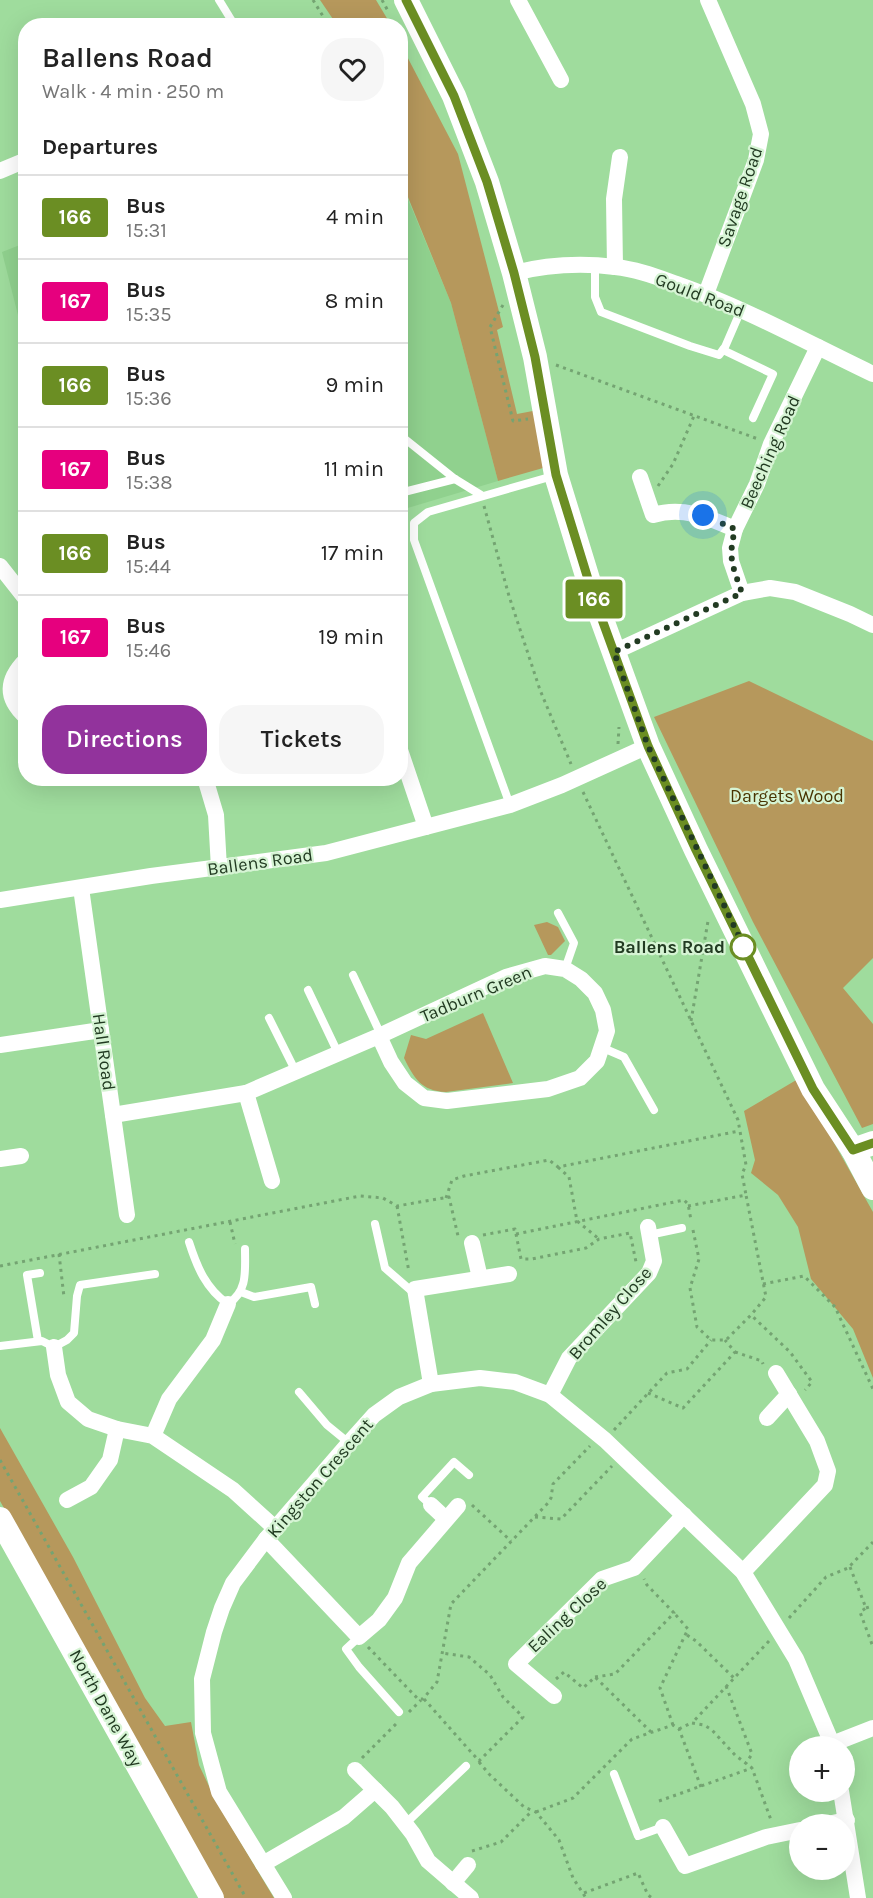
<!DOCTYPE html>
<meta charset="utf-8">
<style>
:root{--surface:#fff;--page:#f6f6f6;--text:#222;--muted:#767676;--line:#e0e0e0;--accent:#92339c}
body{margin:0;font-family:Karla,sans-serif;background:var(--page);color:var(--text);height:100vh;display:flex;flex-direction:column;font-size:22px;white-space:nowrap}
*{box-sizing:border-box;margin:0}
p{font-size:20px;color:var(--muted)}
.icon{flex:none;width:33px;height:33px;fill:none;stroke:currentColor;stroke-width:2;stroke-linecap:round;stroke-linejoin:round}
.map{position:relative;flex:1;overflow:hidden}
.side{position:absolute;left:18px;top:18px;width:390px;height:768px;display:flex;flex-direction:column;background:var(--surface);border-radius:24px;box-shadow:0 6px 24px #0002}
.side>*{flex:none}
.badge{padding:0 12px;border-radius:4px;font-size:21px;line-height:39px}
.buttons{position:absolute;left:789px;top:1736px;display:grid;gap:12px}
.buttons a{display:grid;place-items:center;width:66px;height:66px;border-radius:50%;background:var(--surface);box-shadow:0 6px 24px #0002;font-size:30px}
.you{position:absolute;width:30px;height:30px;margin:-15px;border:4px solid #fff;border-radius:50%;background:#1a73e8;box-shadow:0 0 0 9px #1a73e833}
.map>.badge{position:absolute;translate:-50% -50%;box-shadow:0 0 0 3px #fff}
h2{padding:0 24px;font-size:22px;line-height:54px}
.round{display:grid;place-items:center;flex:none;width:63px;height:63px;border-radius:24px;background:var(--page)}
.headline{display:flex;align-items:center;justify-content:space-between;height:102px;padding:0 24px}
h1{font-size:28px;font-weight:600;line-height:45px}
.cta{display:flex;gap:12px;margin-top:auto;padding:12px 24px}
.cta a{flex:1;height:69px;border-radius:24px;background:var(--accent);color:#fff;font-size:24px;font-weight:600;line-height:69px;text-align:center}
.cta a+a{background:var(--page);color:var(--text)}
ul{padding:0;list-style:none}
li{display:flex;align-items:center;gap:18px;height:84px;padding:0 24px;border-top:2px solid var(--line)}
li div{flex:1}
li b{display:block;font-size:22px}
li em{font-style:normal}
li .badge{min-width:66px;font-weight:700;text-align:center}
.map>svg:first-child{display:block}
.built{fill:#90d18e}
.green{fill:#b6985c}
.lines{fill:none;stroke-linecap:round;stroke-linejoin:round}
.path{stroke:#74a472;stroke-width:3;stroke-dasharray:3 4.5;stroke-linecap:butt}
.lane{stroke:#fff;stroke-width:8}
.street{stroke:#fff;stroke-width:16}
.secondary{stroke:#fff;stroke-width:24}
.line-casing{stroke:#fff;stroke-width:14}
.line{stroke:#6b8e23;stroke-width:9}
.walk{stroke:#223b22;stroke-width:6;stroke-dasharray:0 10.8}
.stop-dot{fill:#fff;stroke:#6b8e23;stroke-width:3}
.labels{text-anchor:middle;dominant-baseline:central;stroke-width:4.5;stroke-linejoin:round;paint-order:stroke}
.street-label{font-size:18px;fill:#223b22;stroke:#d6f4d4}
.park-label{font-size:18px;fill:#483301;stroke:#d6f4d4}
.stop-label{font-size:18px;font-weight:bold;fill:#223b22;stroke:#d6f4d4;text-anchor:end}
</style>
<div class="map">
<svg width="873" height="1898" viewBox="0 0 873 1898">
<rect width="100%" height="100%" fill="#9fdc9d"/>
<g class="built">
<polygon points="400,180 451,303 498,481 401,510"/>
<polygon points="25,243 26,243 25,343 2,252"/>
</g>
<g class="green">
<polygon points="320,0 376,0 391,25 337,25"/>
<polygon points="400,43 458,154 503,327 497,330 517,414 538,410 543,468 498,481 451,303 401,180"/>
<polygon points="749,681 873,741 873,958 843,988 873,1024 873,1124 862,1128 753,922 654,717"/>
<polygon points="547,922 558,927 565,941 551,955 548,955 534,925"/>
<path d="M483 1013 513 1083 446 1092C421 1091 414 1078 404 1058L411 1035 426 1039Z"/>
<polygon points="798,1079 873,1212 873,1378 853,1329 811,1279 798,1227 778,1195 751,1173 755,1160 744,1111"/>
<polygon points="0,1428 73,1557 145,1698 165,1726 191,1722 199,1765 217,1803 274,1898 223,1898 0,1501"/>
</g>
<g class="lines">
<g class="path">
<polyline points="313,0 329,26"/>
<polyline points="382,0 388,11"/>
<polyline points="503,305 490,327 513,421 528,419"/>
<polyline points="556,365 758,439"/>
<polyline points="658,486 673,464 694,416"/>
<polyline points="484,506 509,596 540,690 571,764"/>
<polyline points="618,744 619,727"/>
<polyline points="583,792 738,1120 746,1165 742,1174 746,1195"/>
<polyline points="691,1021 708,921"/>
<polyline points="558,1167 569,1177 577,1221 599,1239"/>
<polyline points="446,1198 452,1180 464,1176 549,1160 558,1167 739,1131"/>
<polyline points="397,1206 409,1272"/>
<polyline points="688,1206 746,1195 766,1297 751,1315"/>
<polyline points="230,1222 235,1244"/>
<polyline points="693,1230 699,1259 690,1288 697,1327 711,1340 726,1340 751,1315 790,1352 812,1382 805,1390"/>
<polyline points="516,1234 684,1200 688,1204 691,1220"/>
<polyline points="483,1235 515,1229 521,1259 532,1259 586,1248 599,1239 630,1233 636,1262"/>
<polyline points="59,1254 64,1297"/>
<polyline points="0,1266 360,1196 383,1198 397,1206 449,1197 458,1236"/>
<polyline points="763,1284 804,1276 835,1307 873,1389"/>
<polyline points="735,1352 762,1361 763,1364"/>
<polyline points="648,1393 683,1408 735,1352 725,1340"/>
<polyline points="614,1430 667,1373 687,1369 711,1340"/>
<polyline points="0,1460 246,1898"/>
<polyline points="472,1505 511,1541"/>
<polyline points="535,1517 561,1519 612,1466"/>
<polyline points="850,1567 866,1608 860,1612 873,1647"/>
<polyline points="866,1608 873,1606"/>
<polyline points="789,1618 826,1577 848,1568 873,1542"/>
<polyline points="687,1635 696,1641 734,1678"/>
<polyline points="769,1641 692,1723 704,1725 712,1730 735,1755 752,1768 771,1820"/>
<polyline points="368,1647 418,1699 423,1699 437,1682 451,1604 548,1503 551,1498 553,1484 590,1446"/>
<polyline points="595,1677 615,1674 674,1613 647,1585 644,1579"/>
<polyline points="556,1679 564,1672 583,1688 595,1677 651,1732"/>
<polyline points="726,1686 752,1754 746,1763"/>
<polyline points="424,1699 479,1761 523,1717 503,1697 490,1675 469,1657 442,1653"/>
<polyline points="409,1712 421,1700"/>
<polyline points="673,1725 660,1688 688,1629 674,1613"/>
<polyline points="679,1729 691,1723"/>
<polyline points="362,1758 398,1722"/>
<polyline points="479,1762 489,1774 524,1807 536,1812 559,1840 573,1878 586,1898"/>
<polyline points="659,1801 752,1768"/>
<polyline points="536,1812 573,1798 632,1739 673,1725 679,1729 701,1787"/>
<polyline points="472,1851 501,1842 531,1812"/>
<polyline points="584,1893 638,1873 648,1895 652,1898"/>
</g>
<g class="lane">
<polyline points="219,0 235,26"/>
<polyline points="595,266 595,297 601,312 690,346 719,355 725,347 741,310"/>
<polyline points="723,350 773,374 753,418"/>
<polyline points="400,435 455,479 481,495"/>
<polyline points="400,493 455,479"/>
<polyline points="510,805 414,540 414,523 428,512 553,476"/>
<polyline points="558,913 574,943 565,969"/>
<polyline points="353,975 381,1035"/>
<polyline points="308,990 338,1053"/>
<polyline points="269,1018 296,1072"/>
<polyline points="603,1048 624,1057 654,1110"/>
<polyline points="375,1224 385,1268 415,1294"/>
<polyline points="649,1235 682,1228"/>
<path d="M189 1242C197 1267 206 1289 228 1304 248 1291 245 1271 245 1249"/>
<polyline points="241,1292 254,1297 311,1287 315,1304"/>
<polyline points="38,1341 27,1275 40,1273"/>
<polyline points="0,1346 42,1341 54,1347 67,1340 74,1333 77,1296 80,1285 155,1274"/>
<polyline points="299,1392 327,1425 349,1443"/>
<polyline points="431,1505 422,1497 454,1462 469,1475"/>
<polyline points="359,1637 346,1649 359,1667 399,1712"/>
<polyline points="614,1774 638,1836 663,1827"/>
<polyline points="405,1824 466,1766"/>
</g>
<g class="street">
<polyline points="518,0 561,80"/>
<polyline points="0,171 26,160"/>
<polyline points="615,267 614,199 620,157"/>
<path d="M514 273C546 265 582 263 615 267 636 269 657 277 677 284 745 308 808 343 873 374"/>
<polyline points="706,294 756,160 761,134 753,104 708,0"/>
<path d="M640 477 653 515C683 506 707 517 735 529"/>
<polyline points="0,566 26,599"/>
<polyline points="742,593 731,561 730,548 735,529 757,484 771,444 818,347"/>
<polyline points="614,652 742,593 770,588 795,592 850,614 873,625"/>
<path d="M26 660C6 680 5 698 26 717"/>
<polyline points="400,750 426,827"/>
<polyline points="205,778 216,815 219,868"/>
<polyline points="81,888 127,1215"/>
<polyline points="0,900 151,876 326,853 510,805 562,785 648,746"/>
<polyline points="0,1045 101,1030"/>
<polyline points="246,1093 272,1181"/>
<polyline points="113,1115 246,1093 379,1036 506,977 545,966 565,969 581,979 595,993 603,1010 607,1031 597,1061 580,1078 548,1089 447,1101 424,1098 405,1083 391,1062 379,1036"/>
<polyline points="0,1159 21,1156"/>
<polyline points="472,1243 480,1278"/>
<polyline points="54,1347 58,1375 68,1402 88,1419 117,1429 153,1436 233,1490 276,1529"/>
<polyline points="431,1384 415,1289 509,1274"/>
<polyline points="550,1395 569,1358 649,1273 654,1261 648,1227"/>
<polyline points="767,1418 789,1394"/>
<polyline points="153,1436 169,1399 213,1340 228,1304"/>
<polyline points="67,1500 91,1487 110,1460 117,1429"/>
<polyline points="431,1505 446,1519"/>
<polyline points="266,1539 359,1637 379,1620 395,1598 409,1563 458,1506"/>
<polyline points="743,1572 825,1485 828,1471 817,1441 776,1373"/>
<polyline points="554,1696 516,1664 602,1579 634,1568 684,1515"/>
<polyline points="832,1744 873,1728"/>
<polyline points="355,1770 375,1790"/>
<polyline points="841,1791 858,1898"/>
<polyline points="827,1824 847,1820"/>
<polyline points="663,1827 685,1866 766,1837 800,1830"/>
<polyline points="263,1864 344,1817 375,1790 392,1807 413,1834 428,1861 471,1898"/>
<polyline points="453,1883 468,1865"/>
<polyline points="284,1898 219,1792 203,1733 202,1679 214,1632 222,1608 233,1583 266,1539 349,1443 374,1415 399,1397 431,1384 480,1378 515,1382 550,1395 605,1440 743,1572 796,1659 833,1746"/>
</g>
<g class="secondary">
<polyline points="406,0 454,96 487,182 514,273 535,357 556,475 592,592 648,746 696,850 813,1089 853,1150 873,1188"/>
<polyline points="853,1150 873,1143"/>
<polyline points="0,1519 212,1898"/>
</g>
</g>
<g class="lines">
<defs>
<polyline id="line" points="406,0 454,96 487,182 514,273 535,357 556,475 592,592 648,746 696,850 813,1089 853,1150 873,1143"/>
</defs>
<use href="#line" class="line-casing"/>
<use href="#line" class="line"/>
<path class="walk" d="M703 515 735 529C728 559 732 564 742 593L614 652 648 746 745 949 743 947"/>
</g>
<circle class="stop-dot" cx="743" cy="947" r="12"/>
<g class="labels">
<g class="street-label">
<text transform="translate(740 197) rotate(-71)">Savage Road</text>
<text transform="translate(700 295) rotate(21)">Gould Road</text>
<text transform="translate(770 452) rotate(-66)">Beeching Road</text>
<text transform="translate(260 862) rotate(-8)">Ballens Road</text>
<text transform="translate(476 994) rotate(-23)">Tadburn Green</text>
<text transform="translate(104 1052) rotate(82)">Hall Road</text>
<text transform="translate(610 1313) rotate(-49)">Bromley Close</text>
<text transform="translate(320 1478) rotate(-49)">Kingston Crescent</text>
<text transform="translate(567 1615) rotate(-43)">Ealing Close</text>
<text transform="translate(106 1708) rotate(61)">North Dane Way</text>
</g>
<g class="park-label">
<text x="787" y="796">Dargets Wood</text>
</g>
<g class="stop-label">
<text x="725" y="947">Ballens Road</text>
</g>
</g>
</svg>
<div class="buttons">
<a>+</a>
<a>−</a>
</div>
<div class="you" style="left:703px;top:515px"></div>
<b class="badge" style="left:594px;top:599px;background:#6b8e23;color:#fff">166</b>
<section class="side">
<div class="headline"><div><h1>Ballens Road</h1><p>Walk · 4 min · 250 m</p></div><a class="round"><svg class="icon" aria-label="heart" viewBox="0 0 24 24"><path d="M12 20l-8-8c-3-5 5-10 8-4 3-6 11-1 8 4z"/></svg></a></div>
<h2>Departures</h2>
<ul>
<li><span class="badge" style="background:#6b8e23;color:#fff">166</span><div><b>Bus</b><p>15:31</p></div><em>4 min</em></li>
<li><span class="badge" style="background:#e6007e;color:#fff">167</span><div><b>Bus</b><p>15:35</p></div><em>8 min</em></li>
<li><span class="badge" style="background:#6b8e23;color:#fff">166</span><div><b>Bus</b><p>15:36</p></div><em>9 min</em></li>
<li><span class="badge" style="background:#e6007e;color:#fff">167</span><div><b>Bus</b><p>15:38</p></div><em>11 min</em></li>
<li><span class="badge" style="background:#6b8e23;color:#fff">166</span><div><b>Bus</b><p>15:44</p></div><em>17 min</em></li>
<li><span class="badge" style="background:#e6007e;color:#fff">167</span><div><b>Bus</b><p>15:46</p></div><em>19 min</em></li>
</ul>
<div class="cta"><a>Directions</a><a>Tickets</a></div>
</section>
</div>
